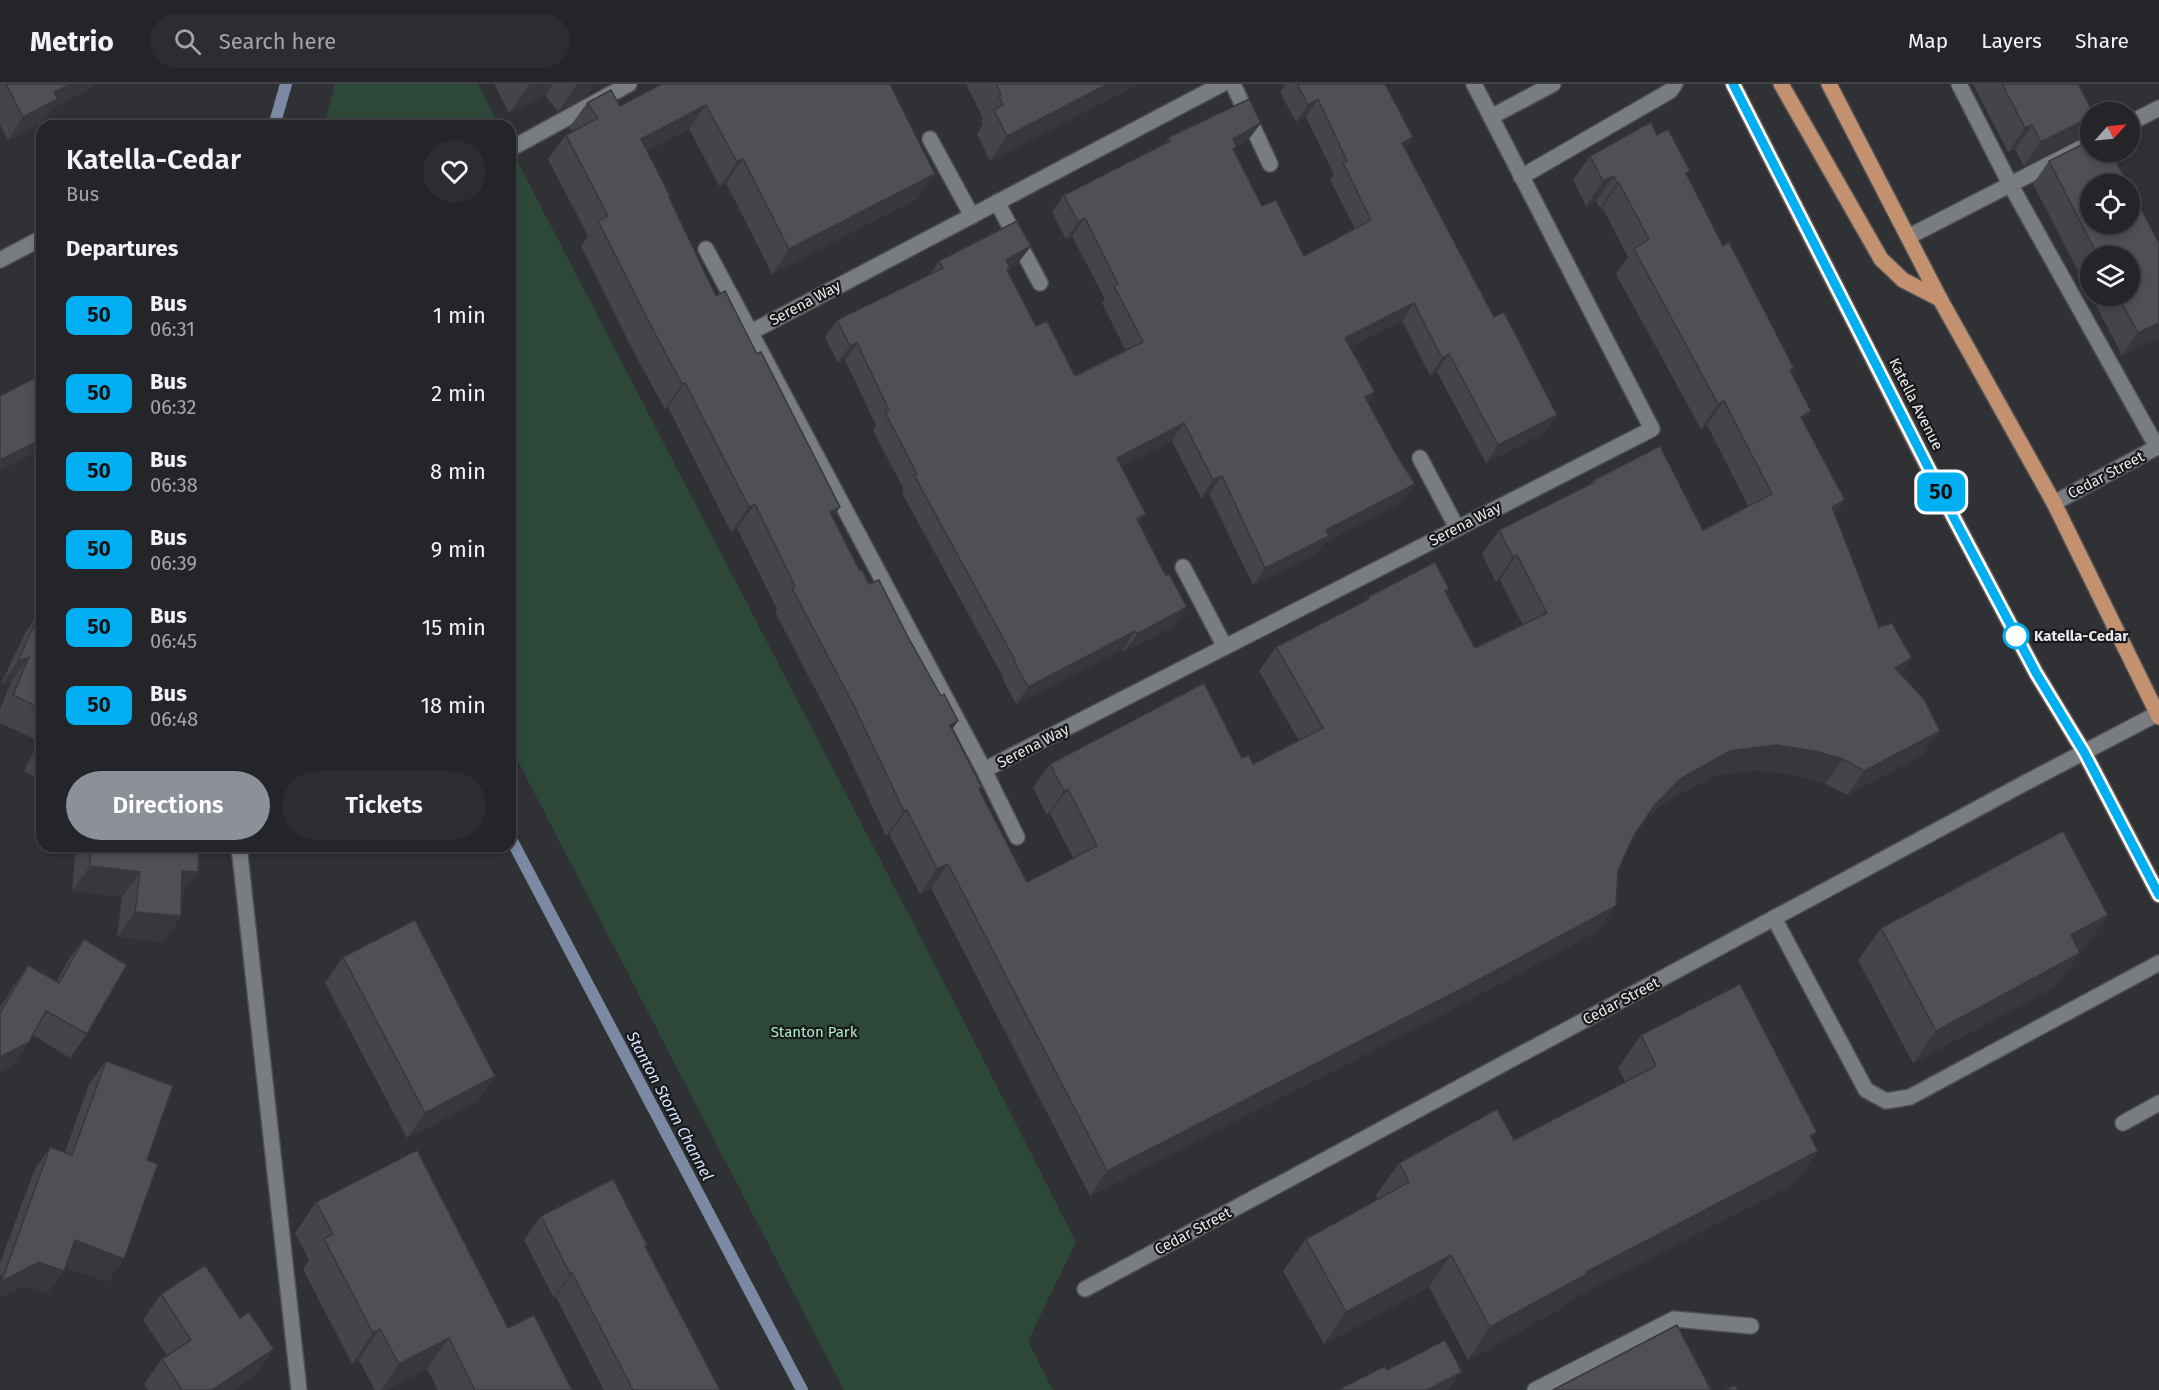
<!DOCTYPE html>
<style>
:root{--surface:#232528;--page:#2b2d30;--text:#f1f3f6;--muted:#a3a5a8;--line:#404245;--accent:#8c9099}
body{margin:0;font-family:"Fira Sans",sans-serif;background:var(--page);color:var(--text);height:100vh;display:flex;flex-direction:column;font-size:22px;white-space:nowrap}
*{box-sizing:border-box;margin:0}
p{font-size:20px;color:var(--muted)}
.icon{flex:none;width:33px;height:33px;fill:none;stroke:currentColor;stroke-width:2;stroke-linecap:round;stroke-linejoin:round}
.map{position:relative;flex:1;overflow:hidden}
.drawer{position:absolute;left:36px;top:36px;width:480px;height:732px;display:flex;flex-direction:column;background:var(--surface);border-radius:18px;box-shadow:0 3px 9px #0003,0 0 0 2px var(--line)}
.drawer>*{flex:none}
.badge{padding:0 12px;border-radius:9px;font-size:21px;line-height:39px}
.needle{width:39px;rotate:63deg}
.buttons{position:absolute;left:2080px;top:18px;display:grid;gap:12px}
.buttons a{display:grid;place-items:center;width:60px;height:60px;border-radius:50%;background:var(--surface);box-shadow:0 3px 9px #0003,0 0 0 2px var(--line);font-size:30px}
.map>.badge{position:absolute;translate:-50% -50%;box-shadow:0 0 0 3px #fff}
h2{padding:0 30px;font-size:22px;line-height:54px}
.round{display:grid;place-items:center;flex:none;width:63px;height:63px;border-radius:32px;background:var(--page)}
.summary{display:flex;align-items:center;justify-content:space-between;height:102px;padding:0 30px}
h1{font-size:28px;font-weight:600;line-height:45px}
.cta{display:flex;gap:12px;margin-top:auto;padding:12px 30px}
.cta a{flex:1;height:69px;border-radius:36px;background:var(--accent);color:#fff;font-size:24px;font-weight:600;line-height:69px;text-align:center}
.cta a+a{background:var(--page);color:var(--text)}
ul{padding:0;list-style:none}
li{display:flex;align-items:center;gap:18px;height:78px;padding:0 30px}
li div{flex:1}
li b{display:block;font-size:22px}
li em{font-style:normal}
li .badge{min-width:66px;font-weight:700;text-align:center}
header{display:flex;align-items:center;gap:36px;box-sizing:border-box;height:84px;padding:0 30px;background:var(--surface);border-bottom:2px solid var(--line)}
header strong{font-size:28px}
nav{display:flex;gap:33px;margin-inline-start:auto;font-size:21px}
.search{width:420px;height:54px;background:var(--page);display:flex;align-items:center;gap:15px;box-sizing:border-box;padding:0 21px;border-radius:33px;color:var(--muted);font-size:22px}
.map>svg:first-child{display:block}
.green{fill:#2d4838}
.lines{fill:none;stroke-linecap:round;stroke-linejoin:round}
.stream{stroke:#7b8aa2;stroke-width:12}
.minor-casing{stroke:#4e5053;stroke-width:18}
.major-casing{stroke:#4e5053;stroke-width:18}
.minor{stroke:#797c80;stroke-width:15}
.major{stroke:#c3916f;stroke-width:15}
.wall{fill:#434549;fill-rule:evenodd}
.shaded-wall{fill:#37383c}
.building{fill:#4e5055;stroke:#37383c;stroke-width:1.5}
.line-casing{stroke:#fff;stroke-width:14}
.line{stroke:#00aff2;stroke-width:9}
.stop-dot{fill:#fff;stroke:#00aff2;stroke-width:3}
.labels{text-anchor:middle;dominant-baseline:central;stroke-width:4.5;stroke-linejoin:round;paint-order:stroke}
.street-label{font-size:15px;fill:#eaebee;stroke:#18191b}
.stop-label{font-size:15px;font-weight:bold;fill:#eaebee;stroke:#18191b;text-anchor:start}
.park-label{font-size:15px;fill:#aaeec5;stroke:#18191b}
.water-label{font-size:16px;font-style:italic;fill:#d5e5fb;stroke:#18191b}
</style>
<header>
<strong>Metrio</strong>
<div class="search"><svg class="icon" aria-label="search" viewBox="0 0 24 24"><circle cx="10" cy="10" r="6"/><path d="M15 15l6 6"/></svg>Search here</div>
<nav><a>Map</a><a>Layers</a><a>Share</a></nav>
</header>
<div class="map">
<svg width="2159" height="1306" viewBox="0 0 2159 1306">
<rect width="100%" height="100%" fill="#2f3135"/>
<g class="green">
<polygon points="335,0 478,0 499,42 324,42"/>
<polygon points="510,63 952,914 1076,1158 1028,1257 1053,1306 844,1306 510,662"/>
</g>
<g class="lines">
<g class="stream">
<polyline points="274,42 286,0"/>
<polyline points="510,753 802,1306"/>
</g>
<defs>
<g id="minor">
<polyline points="1233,0 1270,80"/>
<polyline points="1959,0 2010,100 2157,363"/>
<polyline points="1491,33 1553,0"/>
<polyline points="2130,39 2159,24"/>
<polyline points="930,55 972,132"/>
<polyline points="512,64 629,0"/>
<polyline points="1521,93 1670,7 1675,0"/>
<polyline points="997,118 1040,199"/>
<polyline points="1908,153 2091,59"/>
<polyline points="706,165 984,686 1017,753"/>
<polyline points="0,176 42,154"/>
<polyline points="751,248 1222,0"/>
<polyline points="1420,374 1457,444"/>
<polyline points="2054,419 2159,362"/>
<polyline points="1183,483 1225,563"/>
<polyline points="984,686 1652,345 1474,0"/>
<polyline points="239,762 299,1306"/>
<polyline points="1774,834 1866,1006 1886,1017 1910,1013 2159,879"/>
<polyline points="2123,1039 2159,1019"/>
<polyline points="1085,1205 2023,700 2157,630"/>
<polyline points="1535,1306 1674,1235 1751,1242"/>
</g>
<g id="major">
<polyline points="1733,0 1946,419 2036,589 2084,668 2159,811"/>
<polyline points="1781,0 1881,175 1903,196 1940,215"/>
<polyline points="1829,0 1940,215 2054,419 2159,633"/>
</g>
</defs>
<use href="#minor" class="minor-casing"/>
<use href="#major" class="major-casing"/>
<use href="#minor" class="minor"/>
<use href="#major" class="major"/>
</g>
<g class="wall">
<polygon points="0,0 92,0 88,6 51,25 42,38 8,56 0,41"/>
<polygon points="494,0 594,0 585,13 558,28 545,11 509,29"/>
<polygon points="661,0 918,114 772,190 726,99 720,103 689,45 647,67 670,112 669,114 716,212 757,270 840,423 833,433 860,487 869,500 952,646 982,704 980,706 1027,798 1073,774 1050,729 1047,731 1033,704 1050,680 1242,674 1253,680 1299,657 1259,587 1276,563 1364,518 1368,513 1449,505 1446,508 1475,564 1523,541 1500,496 1496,498 1482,470 1499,446 1591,399 1594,396 1703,446 1748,422 1707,341 1701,345 1616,190 1628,173 1602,123 1600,124 1596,117 1586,122 1573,96 1590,72 1657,51 1687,91 1723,162 1794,284 1791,288 1804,338 1835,430 1879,543 1901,590 1940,647 1922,671 1847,711 1825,700 1796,691 1758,686 1713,692 1662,720 1640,743 1633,753 1618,787 1598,847 1445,929 1090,1112 931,804 920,810 889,750 886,752 837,647 775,528 777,525 737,444 731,448 668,323 665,325 631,263 581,162 588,152 548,75 566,51 572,47 569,44 587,19 620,22"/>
<polygon points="966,0 1139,0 990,77 977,50 983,41 981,37 983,34"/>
<polygon points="1286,0 1385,0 1405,65 1494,233 1557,331 1545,348 1486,379 1437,288 1430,291 1402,237 1350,263 1375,308 1368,318 1395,368 1415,400 1403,417 1324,459 1317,469 1253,501 1209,410 1201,414 1172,357 1121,382 1146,430 1139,439 1166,492 1187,523 1175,541 1124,568 1123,565 1016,620 1002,594 1003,593 902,409 904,406 873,346 876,341 845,276 838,279 825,253 837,236 931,189 939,177 1031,162 1018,179 1010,184 1008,187 1036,242 1075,292 1126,267 1102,219 1105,215 1072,152 1066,155 1052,128 1064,111 1164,60 1169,53 1261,39 1248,56 1236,63 1234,66 1262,122 1304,172 1355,145 1330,96 1334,91 1306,33 1296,38 1280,8"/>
<polygon points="1973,0 2078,0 2077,55 2024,82 2015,65 2008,68"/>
<path d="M2091 56V68H2111L2128 100H2091V140H2130V104L2159 159V253L2122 271 2033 100 2049 77ZM2091 172H2130V212H2091Z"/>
<polygon points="41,525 42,526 42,697 24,687 39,657 0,639 0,625 11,598 0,602 24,551"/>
<polygon points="76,762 199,762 181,811 181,832 163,858 117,853 122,813 72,807"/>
<polygon points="2108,831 2085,863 2079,866 2058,901 1913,979 1858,876 1881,844"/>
<polygon points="84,855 87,950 70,974 33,951 13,981 0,988 0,924 12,904 28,881 57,897 67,878"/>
<polygon points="343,873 478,1017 407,1054 325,899"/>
<polygon points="1641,951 1812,1055 1818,1067 1795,1099 1568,1217 1564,1223 1468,1276 1429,1203 1324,1260 1283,1187 1306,1155 1378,1115 1376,1111 1399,1079 1514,1056 1625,998 1618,984"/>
<polygon points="106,977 147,1076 124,1175 107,1198 65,1183 47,1210 23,1202 0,1213 0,1179 34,1087 50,1063 65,1068 89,1000"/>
<polygon points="316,1118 508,1244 572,1306 438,1306 427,1285 386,1306 375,1306 359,1276 352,1280 303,1185 309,1176 295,1149"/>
<polygon points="541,1132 720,1306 604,1306 556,1213 554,1214 524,1156"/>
<polygon points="161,1210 240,1234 274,1265 256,1290 233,1306 148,1306 144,1300 162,1275 167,1271 143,1236"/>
</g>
<g class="shaded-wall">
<polygon points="71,0 92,0 88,6 51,25 42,38 8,56 23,33 54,8"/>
<polygon points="530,0 553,0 545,11 509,29"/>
<polygon points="577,0 594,0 585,13 558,28"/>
<polygon points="1108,0 1139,0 990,77 1007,52"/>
<polygon points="1318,15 1306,33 1296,38 1308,21"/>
<polygon points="706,21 689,45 624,80 641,55"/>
<polygon points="2091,33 2091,35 2077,55 2024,82 2041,58"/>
<polygon points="1261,39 1248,56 1236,63 1224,80 1233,55"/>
<polygon points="2032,41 2015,65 2008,68 2025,44"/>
<polygon points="1413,53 1401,71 1402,59"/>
<polygon points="743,75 726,99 720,103 737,78"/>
<polygon points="935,90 918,114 772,190 789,165"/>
<polygon points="1614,92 1596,117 1586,122 1603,97"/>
<polygon points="1617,99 1619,99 1602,123 1600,124"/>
<polygon points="1085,134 1072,152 1066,155 1078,138"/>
<polygon points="1031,162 1018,179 994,193 1006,176"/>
<polygon points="1414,219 1402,237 1333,271 1345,254"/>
<polygon points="2159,239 2159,253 2122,271 2138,249"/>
<polygon points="857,259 845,276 838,279 850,262"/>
<polygon points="1449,270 1437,288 1430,291 1442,274"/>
<polygon points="685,299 668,323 665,325 682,300"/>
<polygon points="1375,308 1362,326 1365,313"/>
<polygon points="1724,317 1707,341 1701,345 1718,320"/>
<polygon points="1811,327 1794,352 1801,333"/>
<polygon points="1557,331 1545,348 1486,379 1498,361"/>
<polygon points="1184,339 1172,357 1105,391 1117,374"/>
<polygon points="42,355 42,365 0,387 0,376"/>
<polygon points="1222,392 1209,410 1201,414 1213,396"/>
<polygon points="1415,400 1403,417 1324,459 1317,469 1253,501 1265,484 1326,446"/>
<polygon points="1845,416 1827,441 1832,423"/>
<polygon points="755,420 737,444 731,448 749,423"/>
<polygon points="840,423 823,448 830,428"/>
<polygon points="1146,430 1133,448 1137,435"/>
<polygon points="1517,471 1500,496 1496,498 1513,473"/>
<polygon points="1187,523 1175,541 1124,568 1137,550"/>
<polygon points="1135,547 1123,565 1016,620 1028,603"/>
<polygon points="29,573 11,598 0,602 18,577"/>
<polygon points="1912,574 1895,598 1895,584"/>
<polygon points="958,637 941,662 950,641"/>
<polygon points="1940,647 1922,671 1847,711 1864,687"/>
<polygon points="1776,661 1814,667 1843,675 1825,700 1796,691 1758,686 1713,692 1662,720 1637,746 1654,722 1680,695 1730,667"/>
<polygon points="1068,705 1050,729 1047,731 1064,707"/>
<polygon points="907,726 889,750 886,752 904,727"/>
<polygon points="948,780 931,804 920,810 937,785"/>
<polygon points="90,782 140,788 122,813 72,807"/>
<polygon points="182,787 198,788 180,813"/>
<polygon points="1616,822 1598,847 1445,929 1090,1112 1107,1087"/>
<polygon points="135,828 181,832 163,858 117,853"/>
<polygon points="2108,831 2085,863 2048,883 2071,851"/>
<polygon points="2080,869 2058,901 1913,979 1936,947"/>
<polygon points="29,958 13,981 0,988 0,973"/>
<polygon points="495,992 478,1017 407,1054 425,1029"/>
<polygon points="1817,1048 1796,1078 1818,1067 1795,1099 1568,1217 1564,1223 1468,1276 1490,1243 1586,1188"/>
<polygon points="75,1156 124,1175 107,1198 58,1180"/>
<polygon points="1451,1171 1429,1203 1324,1260 1346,1228"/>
<polygon points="39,1178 64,1187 47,1210 23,1202 0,1213 0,1198"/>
<polygon points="572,1189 556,1213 554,1214 570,1190"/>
<polygon points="380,1245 359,1276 352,1280 373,1249"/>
<polygon points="449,1254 427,1285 386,1306 381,1306 399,1280"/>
<polygon points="274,1265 256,1290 233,1306 212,1306"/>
<polygon points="1462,1288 1448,1306 1427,1306"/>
</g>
<g class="building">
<polygon points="6,0 71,0 54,8 58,15 23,33"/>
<polygon points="661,0 890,0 935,90 789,165 743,75 737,78 706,21 641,55 670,112 669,113 716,212 725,207 757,270 761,268 840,423 830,428 860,487 862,486 869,500 879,496 908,553 941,612 944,610 958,637 950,641 982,704 979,705 1027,798 1097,762 1068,705 1064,707 1050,680 1204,599 1242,674 1249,671 1253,680 1323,644 1276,563 1369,515 1368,513 1435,478 1449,505 1445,507 1475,564 1547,529 1517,471 1513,473 1499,446 1595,398 1594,396 1660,362 1703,446 1772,410 1724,317 1718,320 1634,165 1649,155 1619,99 1617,99 1614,92 1603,97 1590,72 1651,38 1657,51 1668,45 1690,87 1686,89 1723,162 1729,158 1794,284 1790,286 1811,327 1801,333 1845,416 1832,423 1879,543 1892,539 1912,574 1895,584 1924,615 1940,647 1864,687 1843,675 1814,667 1776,661 1730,667 1680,695 1654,722 1633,753 1618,787 1616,822 1463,904 1107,1087 948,780 937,785 907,726 904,727 854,622 792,504 795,502 755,420 749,423 685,299 682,300 649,238 598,137 608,132 566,51 598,34 587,19 611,6 620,22"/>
<polygon points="996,0 1108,0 1007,52 994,26 1003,21 999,12 1001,11"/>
<polygon points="1297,0 1385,0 1413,53 1402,59 1494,233 1504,228 1557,331 1498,361 1449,270 1442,274 1414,219 1345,254 1375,308 1365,313 1395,368 1415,400 1326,446 1329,452 1265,484 1222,392 1213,396 1184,339 1117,374 1146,430 1137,435 1166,492 1169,490 1187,523 1137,550 1135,547 1028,603 1014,577 1015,576 914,391 917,390 885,328 889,326 857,259 850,262 837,236 943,184 939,177 1017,137 1031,162 1006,176 1010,184 1007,186 1036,242 1047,237 1075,292 1143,258 1114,202 1118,200 1085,134 1078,138 1064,111 1170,57 1169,53 1249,15 1261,39 1233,55 1237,63 1233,65 1262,122 1276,116 1304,172 1371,136 1343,79 1347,77 1318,15 1308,21"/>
<polygon points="2002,0 2078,0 2093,28 2091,28 2091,33 2041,58 2032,41 2025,44"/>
<polygon points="2091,56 2091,68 2111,68 2128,100 2091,100 2091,140 2130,140 2130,104 2159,159 2159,239 2138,249 2118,212 2130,212 2130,172 2098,172 2049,77"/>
<polygon points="42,290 42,355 0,376 0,312"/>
<polygon points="41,525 42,526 42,625 13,611 29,573 18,577"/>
<polygon points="2063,747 2108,831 2071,851 2080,869 1936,947 1881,844"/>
<polygon points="91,762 199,762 198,788 182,787 181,832 135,828 140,788 90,782"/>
<polygon points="415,836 495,992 425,1029 343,873"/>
<polygon points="84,855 127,881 87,950 46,927 29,958 0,973 0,929 28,881 59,899"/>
<polygon points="1740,900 1817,1048 1810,1052 1818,1067 1586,1188 1587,1190 1490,1243 1451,1171 1346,1228 1306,1155 1409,1098 1399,1079 1497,1025 1514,1056 1656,982 1641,951"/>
<polygon points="106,977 173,1002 147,1076 158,1080 124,1175 75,1156 64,1187 39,1178 0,1198 0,1191 2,1196 50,1063 72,1071"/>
<polygon points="417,1066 508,1244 534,1231 572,1306 475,1306 449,1254 399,1280 380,1245 373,1249 324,1155 333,1150 316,1118"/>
<polygon points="613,1095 647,1161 645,1162 720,1306 633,1306 572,1189 570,1190 541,1132"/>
<polygon points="205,1181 240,1234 249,1228 274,1265 212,1306 182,1306 162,1275 191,1256 161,1210"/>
<polygon points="1677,1241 1711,1306 1553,1306"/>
<polygon points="1445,1256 1462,1288 1427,1306 1338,1306 1385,1282 1387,1286"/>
<polygon points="1735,1301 1738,1306 1726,1306"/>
</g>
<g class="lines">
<defs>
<polyline id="line" points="1733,0 1956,438 2036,589 2084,668 2159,811"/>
</defs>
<use href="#line" class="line-casing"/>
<use href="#line" class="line"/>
</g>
<circle class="stop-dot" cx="2016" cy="552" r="12"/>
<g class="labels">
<g class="street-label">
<text transform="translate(805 219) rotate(-28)">Serena Way</text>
<text transform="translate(1916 320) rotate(63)">Katella Avenue</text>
<text transform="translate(2106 391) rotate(-28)">Cedar Street</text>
<text transform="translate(1465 440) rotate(-27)">Serena Way</text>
<text transform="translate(1033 662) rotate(-27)">Serena Way</text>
<text transform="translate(1621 917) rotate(-28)">Cedar Street</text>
<text transform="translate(1193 1147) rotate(-28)">Cedar Street</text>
</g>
<g class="stop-label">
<text x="2034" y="552">Katella-Cedar</text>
</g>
<g class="park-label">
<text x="814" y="948">Stanton Park</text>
</g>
<g class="water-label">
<text transform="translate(670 1022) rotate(62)">Stanton Storm Channel</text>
</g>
</g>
</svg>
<div class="buttons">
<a><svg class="needle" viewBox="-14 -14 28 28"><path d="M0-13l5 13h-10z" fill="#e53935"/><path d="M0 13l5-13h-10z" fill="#a3a5a8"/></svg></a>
<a><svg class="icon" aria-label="locate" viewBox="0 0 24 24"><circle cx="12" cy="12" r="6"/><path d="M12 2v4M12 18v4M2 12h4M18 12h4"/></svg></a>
<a><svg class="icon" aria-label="layers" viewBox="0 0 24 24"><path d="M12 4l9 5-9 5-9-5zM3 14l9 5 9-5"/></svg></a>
</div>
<b class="badge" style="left:1941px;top:408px;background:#00aff2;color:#111">50</b>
<section class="drawer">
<div class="summary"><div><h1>Katella-Cedar</h1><p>Bus</p></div><a class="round"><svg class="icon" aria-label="heart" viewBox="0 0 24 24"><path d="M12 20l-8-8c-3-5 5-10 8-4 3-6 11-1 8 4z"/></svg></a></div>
<h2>Departures</h2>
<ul>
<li><span class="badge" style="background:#00aff2;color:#111">50</span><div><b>Bus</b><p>06:31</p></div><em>1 min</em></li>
<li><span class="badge" style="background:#00aff2;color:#111">50</span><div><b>Bus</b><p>06:32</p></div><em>2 min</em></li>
<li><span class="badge" style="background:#00aff2;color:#111">50</span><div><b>Bus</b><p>06:38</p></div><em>8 min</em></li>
<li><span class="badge" style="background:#00aff2;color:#111">50</span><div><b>Bus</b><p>06:39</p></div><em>9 min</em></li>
<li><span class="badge" style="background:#00aff2;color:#111">50</span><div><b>Bus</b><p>06:45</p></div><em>15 min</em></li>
<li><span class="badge" style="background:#00aff2;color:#111">50</span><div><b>Bus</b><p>06:48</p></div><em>18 min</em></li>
</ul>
<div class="cta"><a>Directions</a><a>Tickets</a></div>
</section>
</div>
